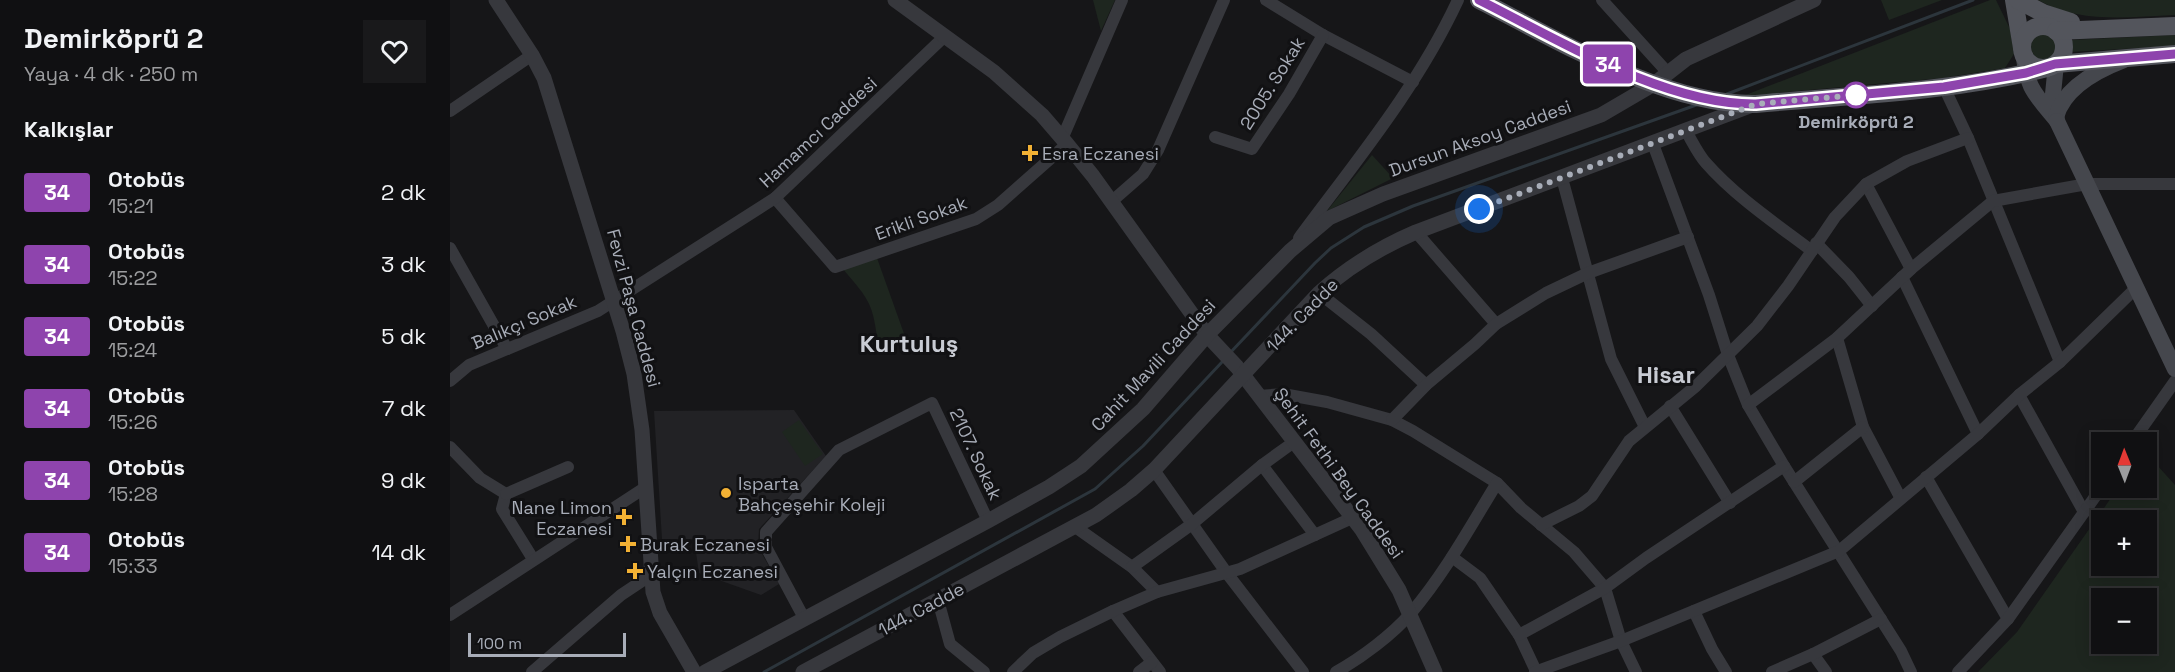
<!DOCTYPE html>
<html lang="tr">
<meta charset="utf-8">
<style>
:root{--surface:#101012;--page:#19191b;--text:#f1f3f6;--muted:#9c9d9f;--line:#303032}
body{margin:0;font-family:"Space Grotesk",sans-serif;background:var(--page);color:var(--text);height:100vh;display:flex;flex-direction:column;font-size:22px;white-space:nowrap}
*{box-sizing:border-box;margin:0}
p{font-size:20px;color:var(--muted)}
.icon{flex:none;width:33px;height:33px;fill:none;stroke:currentColor;stroke-width:2;stroke-linecap:round;stroke-linejoin:round}
.map{position:relative;flex:1;overflow:hidden}
.details{display:flex;flex-direction:column;background:var(--surface);width:450px}
.details>*{flex:none}
.badge{padding:0 12px;border-radius:4px;font-size:21px;line-height:39px}
.needle{width:39px;rotate:359deg}
.buttons{position:absolute;left:1641px;top:432px;display:grid;gap:12px}
.buttons a{display:grid;place-items:center;width:66px;height:66px;border-radius:0px;background:var(--surface);box-shadow:0 3px 15px #0003,0 0 0 2px var(--line);font-size:30px}
.scale{position:absolute;left:18px;bottom:15px;width:158px;box-sizing:border-box;padding-left:6px;border:3px solid #a8adb8;border-top:0;font-size:16px;line-height:21px;white-space:nowrap;color:#a8adb8;-webkit-text-stroke:4px #111113;paint-order:stroke}
.you{position:absolute;width:30px;height:30px;margin:-15px;border:4px solid #fff;border-radius:50%;background:#1a73e8;box-shadow:0 0 0 9px #1a73e833}
.map>.badge{position:absolute;translate:-50% -50%;box-shadow:0 0 0 3px #fff}
h2{padding:0 24px;font-size:22px;line-height:54px}
.round{display:grid;place-items:center;flex:none;width:63px;height:63px;border-radius:0px;background:var(--page)}
.headline{display:flex;align-items:center;justify-content:space-between;height:102px;padding:0 24px}
h1{font-size:28px;font-weight:600;line-height:45px}
ul{padding:0;list-style:none}
li{display:flex;align-items:center;gap:18px;height:72px;padding:0 24px}
li div{flex:1}
li b{display:block;font-size:22px}
li em{font-style:normal}
li .badge{min-width:66px;font-weight:700;text-align:center}
main{display:flex;flex:1;min-height:0}
.map>svg:first-child{display:block}
.built{fill:#222225}
.green{fill:#1e261f;fill-rule:evenodd}
.lines{fill:none;stroke-linecap:round;stroke-linejoin:round}
.stream{stroke:#2c353c;stroke-width:3}
.minor{stroke:#37383d;stroke-width:12}
.tertiary{stroke:#37383d;stroke-width:15}
.secondary{stroke:#45474d;stroke-width:16}
.primary{stroke:#53555c;stroke-width:18}
.line-casing{stroke:#fff;stroke-width:14}
.line{stroke:#8e44ad;stroke-width:9}
.walk{stroke:#a8adb8;stroke-width:6;stroke-dasharray:0 10.8}
.stop-dot{fill:#fff;stroke:#8e44ad;stroke-width:3}
.poi-dot{fill:#f2b134;stroke:#111113;stroke-width:2}
.labels{text-anchor:middle;dominant-baseline:central;stroke-width:6;stroke-linejoin:round;paint-order:stroke}
.street-label{font-size:18px;fill:#a8adb8;stroke:#111113}
.stop-label{font-size:18px;font-weight:bold;fill:#a8adb8;stroke:#111113}
.poi-label{font-size:18px;fill:#a8adb8;stroke:#111113;text-anchor:start}
.district-label{font-size:24px;font-weight:bold;fill:#c9ccd4;stroke:#111113}
</style>
<main>
<section class="details">
<div class="headline"><div><h1>Demirköprü 2</h1><p>Yaya · 4 dk · 250 m</p></div><a class="round"><svg class="icon" aria-label="heart" viewBox="0 0 24 24"><path d="M12 20l-8-8c-3-5 5-10 8-4 3-6 11-1 8 4z"/></svg></a></div>
<h2>Kalkışlar</h2>
<ul>
<li><span class="badge" style="background:#8e44ad;color:#fff">34</span><div><b>Otobüs</b><p>15:21</p></div><em>2 dk</em></li>
<li><span class="badge" style="background:#8e44ad;color:#fff">34</span><div><b>Otobüs</b><p>15:22</p></div><em>3 dk</em></li>
<li><span class="badge" style="background:#8e44ad;color:#fff">34</span><div><b>Otobüs</b><p>15:24</p></div><em>5 dk</em></li>
<li><span class="badge" style="background:#8e44ad;color:#fff">34</span><div><b>Otobüs</b><p>15:26</p></div><em>7 dk</em></li>
<li><span class="badge" style="background:#8e44ad;color:#fff">34</span><div><b>Otobüs</b><p>15:28</p></div><em>9 dk</em></li>
<li><span class="badge" style="background:#8e44ad;color:#fff">34</span><div><b>Otobüs</b><p>15:33</p></div><em>14 dk</em></li>
</ul>
</section>
<div class="map">
<svg width="1725" height="672" viewBox="0 0 1725 672">
<rect width="100%" height="100%" fill="#161618"/>
<polygon class="built" points="344,410 376,456 309,529 308,547 329,584 311,595 249,573 244,539 212,539 204,411"/>
<g class="green">
<polygon points="643,0 665,0 651,31"/>
<polygon points="1431,0 1492,0 1439,20"/>
<polygon points="1540,0 1546,0 1560,29 1564,54 1555,68 1493,78 1293,96"/>
<path d="M1588 0H1725V15C1678 17 1630 24 1588 0Z"/>
<circle cx="1594" cy="47" r="13"/>
<polygon points="1725,35 1725,46 1620,52 1621,40"/>
<polygon points="922,155 943,178 877,211"/>
<path d="M427 258 457 342 428 345C423 303 420 301 393 269Z"/>
<polygon points="349,420 373,454 355,466 332,432"/>
<path d="M1697 454 1725 485V672H1528L1567 632 1668 488H1696ZM1652 520H1696V566H1652ZM1652 598H1696V644H1652Z"/>
</g>
<g class="lines">
<g class="stream">
<polyline points="1277,94 1523,0"/>
<polyline points="779,354 865,263 881,248 914,227 963,206 1249,104"/>
<polyline points="314,672 645,489 693,446 773,361"/>
</g>
<g class="minor">
<polyline points="816,0 873,35 963,82"/>
<polyline points="1152,0 1218,73"/>
<polyline points="1494,87 1518,138 1610,362"/>
<polyline points="0,111 82,55"/>
<path d="M1236 131C1242 141 1248 154 1256 163 1286 197 1325 223 1362 251"/>
<polyline points="765,137 802,149 839,94 873,35"/>
<polyline points="612,139 672,0"/>
<polyline points="1203,144 1259,295 1278,355 1298,405 1334,466 1451,651 1461,672"/>
<polyline points="1112,178 1161,359 1195,427"/>
<polyline points="1416,184 1461,269"/>
<polyline points="325,198 385,267 526,219 548,205 617,144"/>
<polyline points="661,202 693,174 708,150 774,0"/>
<polyline points="966,232 1046,324"/>
<path d="M849 238C906 161 967 88 1008 0"/>
<polyline points="1366,243 1399,277 1422,306"/>
<polyline points="0,248 57,349"/>
<polyline points="1452,277 1528,434"/>
<polyline points="869,293 921,334 976,385"/>
<polyline points="1387,338 1413,427 1450,497"/>
<polyline points="0,381 19,365 148,311 325,198 495,36"/>
<polyline points="1569,395 1634,512"/>
<polyline points="809,396 833,394 877,402 942,420 963,431 1047,483 1071,508 1124,552 1155,588 1171,641 1186,672"/>
<polyline points="1298,405 1387,338 1461,269 1543,201 1637,184 1725,184"/>
<polyline points="1220,406 1280,503"/>
<polyline points="942,420 976,385 1025,344 1046,324 1096,293 1138,273 1238,237"/>
<polyline points="1682,442 1725,381"/>
<polyline points="0,447 30,478 56,494 52,509 83,559"/>
<polyline points="812,465 865,535"/>
<polyline points="704,470 776,572 853,672"/>
<polyline points="1476,477 1558,619"/>
<polyline points="1344,482 1413,427"/>
<polyline points="56,494 118,467"/>
<polyline points="1091,525 1129,506 1142,496 1179,441 1246,386 1307,326 1338,286 1385,217 1416,184 1457,161 1518,138"/>
<polyline points="624,526 682,567 707,592"/>
<polyline points="1002,557 1030,578 1069,635 1086,671"/>
<polyline points="682,567 742,524 812,465 844,442"/>
<polyline points="488,600 500,644 534,672"/>
<polyline points="663,611 710,672"/>
<polyline points="1244,611 1262,649 1276,672"/>
<polyline points="0,615 196,487"/>
<polyline points="354,618 316,547 316,532 389,450 482,403 538,521"/>
<polyline points="1069,635 1155,588 1196,558 1334,466"/>
<polyline points="1363,654 1376,672"/>
<polyline points="82,672 171,595 201,575"/>
<polyline points="563,672 583,653 610,637 663,611 707,592 790,569 902,518"/>
<polyline points="689,672 702,662"/>
<path d="M886 672C911 658 942 635 961 613 995 573 1020 527 1047 483"/>
<polyline points="1085,672 1171,641 1389,551 1528,434 1569,395 1610,362 1686,288"/>
<polyline points="1322,672 1363,654 1431,619"/>
<polyline points="1508,672 1558,619 1652,487"/>
</g>
<g class="tertiary">
<polyline points="46,0 82,55 94,78 173,331 184,374 192,430 203,592 210,613 244,672"/>
<polyline points="445,0 544,72 592,115 617,144 643,176 757,335 787,367 912,530 949,590 985,672"/>
<polyline points="255,672 538,521 599,487 631,466 693,409 757,335 840,251 879,218 933,194 1151,115 1204,84 1236,59 1364,0"/>
<path d="M353 672 646 515 681 490 704 470 869 293C898 267 931 247 966 232L1305 104"/>
</g>
<g class="secondary">
<path d="M1573 50C1577 89 1583 92 1607 121L1603 94 1606 64"/>
<path d="M1606 117C1614 88 1648 70 1674 60"/>
<polyline points="1607,121 1725,369"/>
</g>
<g class="primary">
<path d="M1029 0C1108 40 1216 106 1306 104 1403 95 1502 92 1597 68"/>
<polyline points="1564,0 1572,48"/>
<polyline points="1568,0 1593,13 1621,22"/>
<circle cx="1593" cy="47" r="21"/>
<polyline points="1606,31 1725,26"/>
<polyline points="1606,64 1725,54"/>
</g>
</g>
<g class="lines">
<defs>
<path id="line" d="M1029 0C1109 40 1215 105 1306 104L1494 87 1576 73 1605 64 1725 54"/>
</defs>
<use href="#line" class="line-casing"/>
<use href="#line" class="line"/>
<polyline class="walk" points="1029,209 1306,104 1406,95"/>
</g>
<circle class="stop-dot" cx="1406" cy="95" r="12"/>
<g class="poi-dot">
<path d="M577 144h6v6h6v6h-6v6h-6v-6h-6v-6h6z"/>
<circle cx="276" cy="493" r="6"/>
<path d="M171 508h6v6h6v6h-6v6h-6v-6h-6v-6h6z"/>
<path d="M175 535h6v6h6v6h-6v6h-6v-6h-6v-6h6z"/>
<path d="M182 562h6v6h6v6h-6v6h-6v-6h-6v-6h6z"/>
</g>
<g class="labels">
<g class="street-label">
<text transform="translate(822 83) rotate(-58)">2005. Sokak</text>
<text transform="translate(368 132) rotate(-43)">Hamamcı Caddesi</text>
<text transform="translate(1030 138) rotate(-20)">Dursun Aksoy Caddesi</text>
<text transform="translate(471 218) rotate(-20)">Erikli Sokak</text>
<text transform="translate(184 308) rotate(75)">Fevzi Paşa Caddesi</text>
<text transform="translate(852 315) rotate(-46)">144. Cadde</text>
<text transform="translate(74 322) rotate(-23)">Balıkçı Sokak</text>
<text transform="translate(703 365) rotate(-47)">Cahit Mavili Caddesi</text>
<text transform="translate(526 454) rotate(65)">2107. Sokak</text>
<text transform="translate(889 473) rotate(54)">Şehit Fethi Bey Caddesi</text>
<text transform="translate(471 609) rotate(-28)">144. Cadde</text>
</g>
<g class="stop-label">
<text x="1406" y="121">Demirköprü 2</text>
</g>
<g class="poi-label">
<text x="592" y="153">Esra Eczanesi</text>
<text x="288" y="483">Isparta<tspan x="288" dy="21">Bahçeşehir Koleji</tspan></text>
<text x="162" y="507" text-anchor="end">Nane Limon<tspan x="162" dy="21">Eczanesi</tspan></text>
<text x="190" y="544">Burak Eczanesi</text>
<text x="197" y="571">Yalçın Eczanesi</text>
</g>
<g class="district-label">
<text x="459" y="343">Kurtuluş</text>
<text x="1216" y="374">Hisar</text>
</g>
</g>
</svg>
<div class="buttons">
<a><svg class="needle" viewBox="-14 -14 28 28"><path d="M0-13l5 13h-10z" fill="#e53935"/><path d="M0 13l5-13h-10z" fill="#9c9d9f"/></svg></a>
<a>+</a>
<a>−</a>
</div>
<div class="scale">100 m</div>
<div class="you" style="left:1029px;top:209px"></div>
<b class="badge" style="left:1158px;top:64px;background:#8e44ad;color:#fff">34</b>
</div>
</main>
